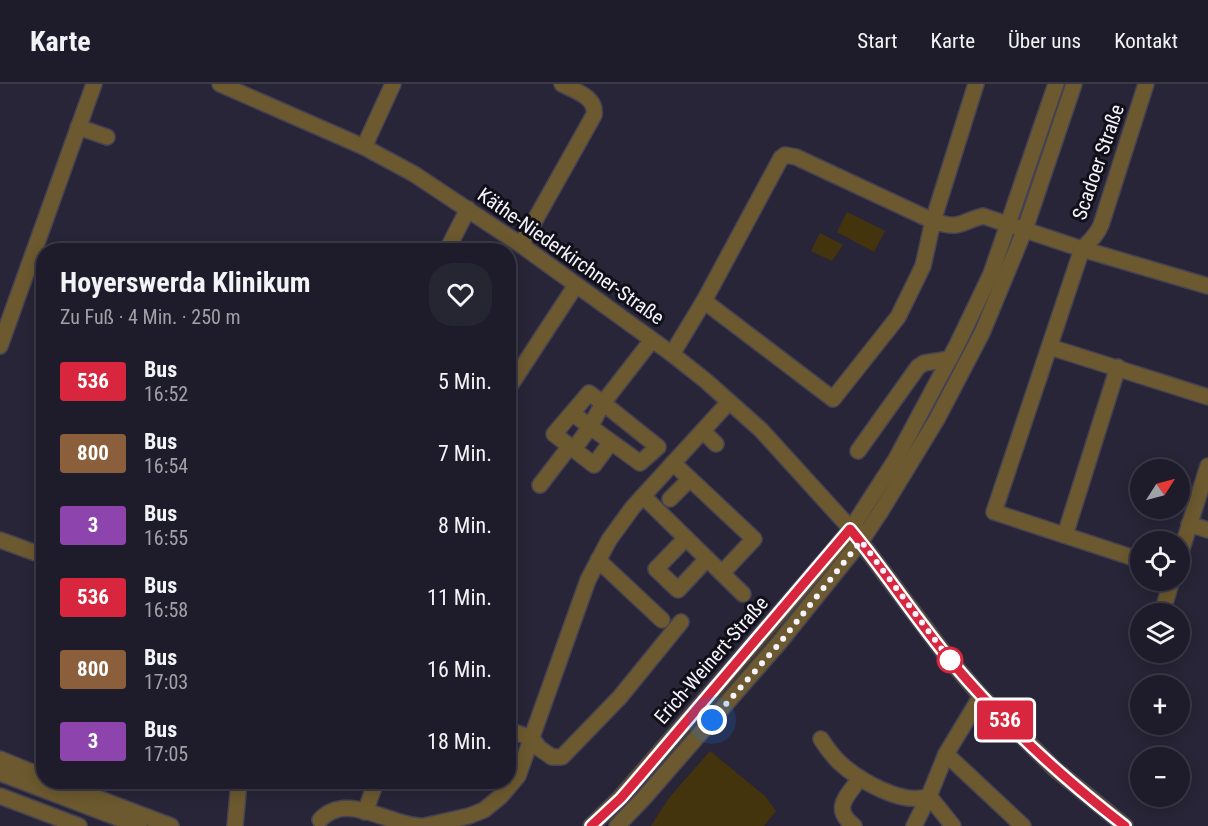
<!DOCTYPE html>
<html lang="de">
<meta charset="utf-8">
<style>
:root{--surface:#1e1c2a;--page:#262532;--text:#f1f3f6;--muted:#a1a1a8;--line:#3c3a47}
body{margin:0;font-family:"Roboto Condensed",sans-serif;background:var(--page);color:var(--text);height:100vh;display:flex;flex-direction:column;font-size:22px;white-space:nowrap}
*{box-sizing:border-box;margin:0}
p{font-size:20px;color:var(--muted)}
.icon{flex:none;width:33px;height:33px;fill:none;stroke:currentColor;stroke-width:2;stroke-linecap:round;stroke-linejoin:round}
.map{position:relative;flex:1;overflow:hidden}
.sheet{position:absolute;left:36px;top:159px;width:480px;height:546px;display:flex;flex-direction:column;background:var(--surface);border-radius:24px;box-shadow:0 3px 15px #0003,0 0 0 2px var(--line)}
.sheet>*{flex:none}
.badge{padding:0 12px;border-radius:4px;font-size:21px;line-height:39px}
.needle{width:39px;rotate:54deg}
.controls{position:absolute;left:1130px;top:375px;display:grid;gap:12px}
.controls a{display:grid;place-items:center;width:60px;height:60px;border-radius:50%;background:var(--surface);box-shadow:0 3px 15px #0003,0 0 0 2px var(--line);font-size:30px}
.you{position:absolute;width:30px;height:30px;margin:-15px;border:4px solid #fff;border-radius:50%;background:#1a73e8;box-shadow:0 0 0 9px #1a73e833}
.map>.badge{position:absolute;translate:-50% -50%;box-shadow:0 0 0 3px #fff}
.round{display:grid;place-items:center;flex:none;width:63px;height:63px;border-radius:24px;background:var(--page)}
.headline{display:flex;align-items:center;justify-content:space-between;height:102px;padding:0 24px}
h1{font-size:28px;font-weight:700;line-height:45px}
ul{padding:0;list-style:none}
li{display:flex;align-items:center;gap:18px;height:72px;padding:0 24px}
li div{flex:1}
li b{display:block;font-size:22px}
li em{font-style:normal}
li .badge{min-width:66px;font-weight:700;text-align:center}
header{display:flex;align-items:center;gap:36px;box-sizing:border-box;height:84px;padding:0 30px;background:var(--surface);border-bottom:2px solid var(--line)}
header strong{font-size:28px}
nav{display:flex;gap:33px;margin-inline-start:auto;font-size:21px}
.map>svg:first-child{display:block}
.green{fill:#44340e}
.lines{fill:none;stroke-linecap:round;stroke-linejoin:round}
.minor-casing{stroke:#454254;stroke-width:18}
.minor{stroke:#6c592f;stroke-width:15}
.line-casing{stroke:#fff;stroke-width:14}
.line{stroke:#d7263d;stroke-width:9}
.walk{stroke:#f5f4fe;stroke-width:6;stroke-dasharray:0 10.8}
.stop-dot{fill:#fff;stroke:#d7263d;stroke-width:3}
.labels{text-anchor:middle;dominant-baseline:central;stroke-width:6;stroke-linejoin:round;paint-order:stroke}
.street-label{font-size:20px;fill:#f5f4fe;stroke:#111018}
</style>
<header>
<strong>Karte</strong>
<nav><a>Start</a><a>Karte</a><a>Über uns</a><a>Kontakt</a></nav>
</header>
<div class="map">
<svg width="1208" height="742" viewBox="0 0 1208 742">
<rect width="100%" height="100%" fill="#282538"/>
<g class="green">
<polygon points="847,128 885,147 874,168 837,148"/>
<polygon points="820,149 843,161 832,177 811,167"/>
<polygon points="810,502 813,503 774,555 628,721 625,719"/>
<polygon points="710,667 765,712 776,727 764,742 651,742 669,714"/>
</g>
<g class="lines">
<defs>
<g id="minor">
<polyline points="220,0 364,63 414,90 521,161 672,270 706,297 761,346 851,445 948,574 981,612 1055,685 1125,742"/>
<polyline points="78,43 107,53"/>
<polyline points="364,63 393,0"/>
<path d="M521 161 594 31C597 13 575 7 562 0"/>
<polyline points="447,166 468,125"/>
<polyline points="29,181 44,187"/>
<path d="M704 217 833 315 898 233 923 182 933 137C961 146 957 139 983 132L1082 165C1090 157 1097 151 1101 141L1146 0"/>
<polyline points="0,262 94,0"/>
<polyline points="1050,263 1208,313"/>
<polyline points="672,270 704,217 781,74 785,71 796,73 933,137 976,0"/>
<polyline points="508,305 576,201"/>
<polyline points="572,329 554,350 594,381 611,358"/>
<polyline points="703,347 716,360"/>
<path d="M574 365 590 343 603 319 589 309 572 329C594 346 617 362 640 379L658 363 603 319 652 256"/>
<polyline points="858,367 918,283 924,279 950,275"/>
<polyline points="673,379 754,455 722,489"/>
<polyline points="540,401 570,362"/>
<polyline points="643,412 743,510"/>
<polyline points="670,415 690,395"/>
<polyline points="1189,440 1208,446"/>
<polyline points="1065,451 1118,283"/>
<polyline points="686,454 656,485 678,506 707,475"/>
<polyline points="0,456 44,472"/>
<polyline points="1179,474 1208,382"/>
<polyline points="598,476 662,536"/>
<polyline points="1140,476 994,428 1082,165 1208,202"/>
<polyline points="1162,529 1172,496"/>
<polyline points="508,646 532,654 539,664 552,673 562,673 620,613 681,538"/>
<path d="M821 655C826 663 832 671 839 678 857 695 903 723 929 712L946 670 981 612"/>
<polyline points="946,670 1023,742"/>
<polyline points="0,675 44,693"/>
<polyline points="0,689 139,742"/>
<polyline points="55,698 171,742"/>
<polyline points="0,712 79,742"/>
<polyline points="365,728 376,698"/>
<path d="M320 736C347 707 388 741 420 742"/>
<polyline points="235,742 239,698"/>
<polyline points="424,742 469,732 484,726 501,712 518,692 588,496 609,456 633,423 729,318"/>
<polyline points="591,742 620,714 832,468 851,445 896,375 957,261 991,190 1056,0"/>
<polyline points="617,742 643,715 779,559 861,457 881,427 937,335 982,249 1025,145 1074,0"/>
<path d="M854 742C831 724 847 713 860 694"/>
<polyline points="914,742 929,712 953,742"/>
</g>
</defs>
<use href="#minor" class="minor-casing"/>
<use href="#minor" class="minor"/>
</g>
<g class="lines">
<defs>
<path id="line" d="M591 742 621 714 640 692 850 445C885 487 915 534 950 576 1001 637 1061 693 1125 742"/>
</defs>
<use href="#line" class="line-casing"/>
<use href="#line" class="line"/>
<polyline class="walk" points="712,636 779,560 861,457 950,576"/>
</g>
<circle class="stop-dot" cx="950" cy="576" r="12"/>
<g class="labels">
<g class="street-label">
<text transform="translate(1098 78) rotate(-71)">Scadoer Straße</text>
<text transform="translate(571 172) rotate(35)">Käthe-Niederkirchner-Straße</text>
<text transform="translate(711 576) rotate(-49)">Erich-Weinert-Straße</text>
</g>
</g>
</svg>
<div class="controls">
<a><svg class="needle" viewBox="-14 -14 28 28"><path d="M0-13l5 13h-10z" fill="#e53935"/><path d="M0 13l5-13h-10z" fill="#a1a1a8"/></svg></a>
<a><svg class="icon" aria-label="locate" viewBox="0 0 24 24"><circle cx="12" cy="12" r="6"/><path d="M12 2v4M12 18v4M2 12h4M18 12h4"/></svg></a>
<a><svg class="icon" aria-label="layers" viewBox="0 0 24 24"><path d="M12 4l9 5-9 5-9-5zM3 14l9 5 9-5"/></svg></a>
<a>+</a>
<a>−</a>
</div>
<div class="you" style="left:712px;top:636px"></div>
<b class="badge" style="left:1005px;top:636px;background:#d7263d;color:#fff">536</b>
<section class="sheet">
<div class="headline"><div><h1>Hoyerswerda Klinikum</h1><p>Zu Fuß · 4 Min. · 250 m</p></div><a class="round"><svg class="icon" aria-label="heart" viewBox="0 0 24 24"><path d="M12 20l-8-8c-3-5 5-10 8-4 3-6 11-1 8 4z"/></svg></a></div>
<ul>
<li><span class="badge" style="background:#d7263d;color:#fff">536</span><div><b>Bus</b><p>16:52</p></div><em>5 Min.</em></li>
<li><span class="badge" style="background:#8b5e3c;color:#fff">800</span><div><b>Bus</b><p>16:54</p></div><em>7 Min.</em></li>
<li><span class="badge" style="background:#8e44ad;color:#fff">3</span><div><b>Bus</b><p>16:55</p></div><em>8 Min.</em></li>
<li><span class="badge" style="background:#d7263d;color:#fff">536</span><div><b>Bus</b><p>16:58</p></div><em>11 Min.</em></li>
<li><span class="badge" style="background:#8b5e3c;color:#fff">800</span><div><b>Bus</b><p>17:03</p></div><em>16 Min.</em></li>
<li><span class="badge" style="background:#8e44ad;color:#fff">3</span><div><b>Bus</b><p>17:05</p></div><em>18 Min.</em></li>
</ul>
</section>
</div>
